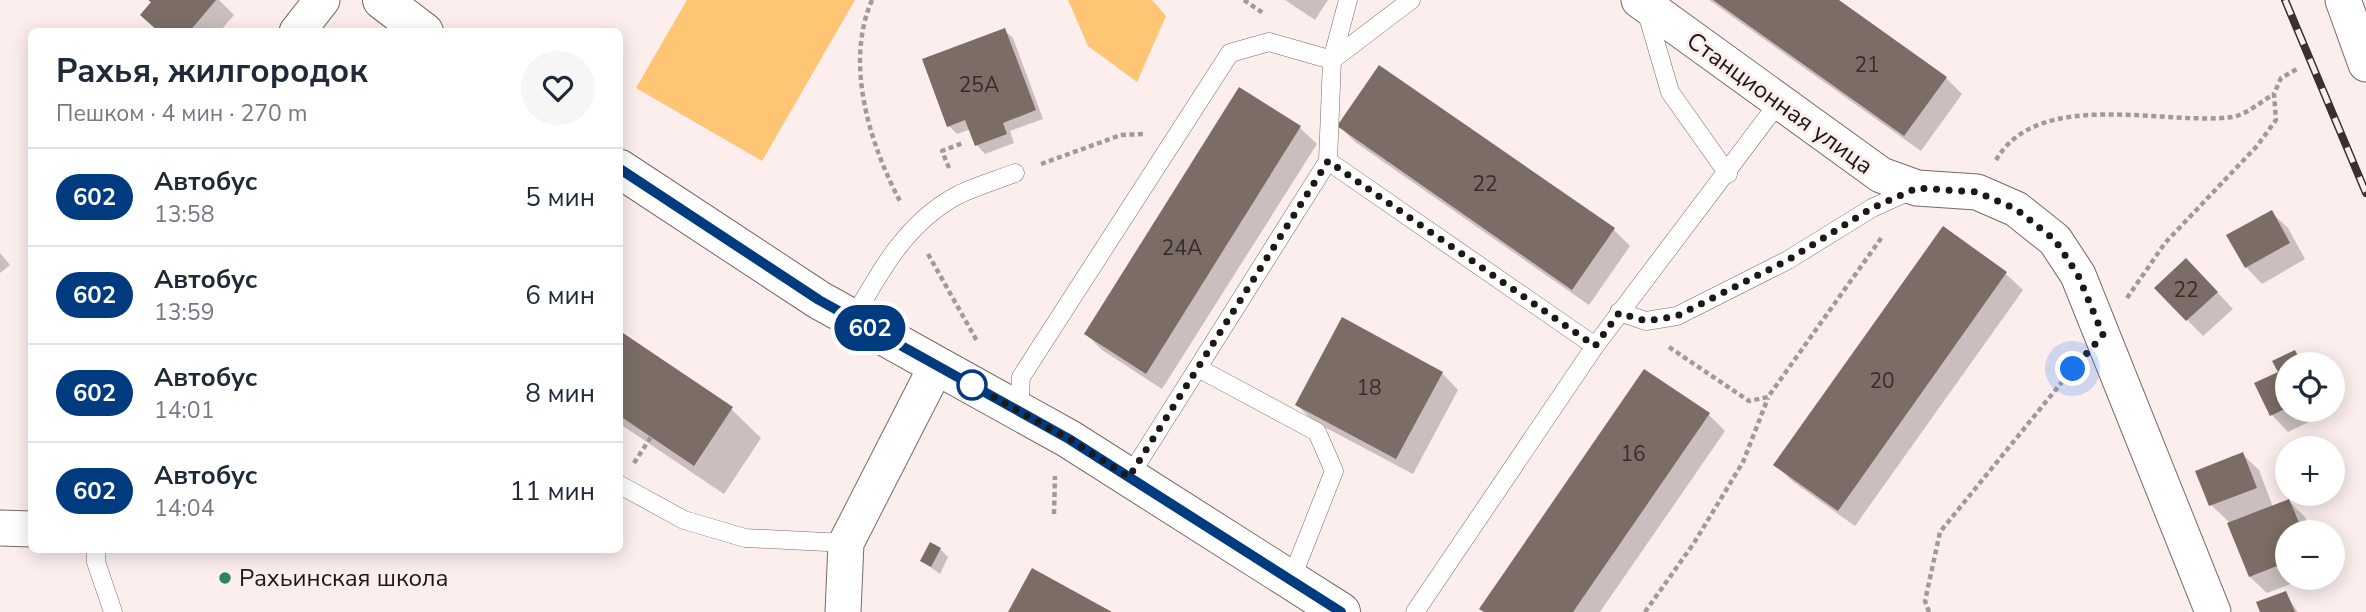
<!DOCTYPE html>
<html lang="ru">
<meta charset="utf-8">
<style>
:root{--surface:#fff;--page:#f6f6f7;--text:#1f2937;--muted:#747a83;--line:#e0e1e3}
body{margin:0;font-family:"Nunito Sans",sans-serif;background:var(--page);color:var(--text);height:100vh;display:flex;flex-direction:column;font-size:26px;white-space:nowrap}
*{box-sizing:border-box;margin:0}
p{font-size:23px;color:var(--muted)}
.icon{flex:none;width:38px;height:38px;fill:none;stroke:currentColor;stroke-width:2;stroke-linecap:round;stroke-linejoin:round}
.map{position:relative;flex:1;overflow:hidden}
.sheet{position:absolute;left:28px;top:28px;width:595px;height:525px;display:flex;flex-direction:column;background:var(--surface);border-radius:10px;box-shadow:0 4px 18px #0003}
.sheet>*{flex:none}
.badge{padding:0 14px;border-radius:23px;font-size:24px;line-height:46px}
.fabs{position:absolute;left:2275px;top:352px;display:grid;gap:14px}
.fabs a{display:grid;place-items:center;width:70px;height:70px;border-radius:50%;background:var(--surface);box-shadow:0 4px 18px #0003;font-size:35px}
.you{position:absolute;width:35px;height:35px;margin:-18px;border:5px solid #fff;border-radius:50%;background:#1a73e8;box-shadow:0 0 0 10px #1a73e833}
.map>.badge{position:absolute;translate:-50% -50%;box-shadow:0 0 0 4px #fff}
.round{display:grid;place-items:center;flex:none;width:74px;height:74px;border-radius:37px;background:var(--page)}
.summary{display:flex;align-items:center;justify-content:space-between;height:119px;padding:0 28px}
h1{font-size:33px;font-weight:700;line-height:52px}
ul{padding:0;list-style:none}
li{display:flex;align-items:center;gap:21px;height:98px;padding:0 28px;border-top:2px solid var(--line)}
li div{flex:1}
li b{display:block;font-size:26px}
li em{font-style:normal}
li .badge{min-width:77px;font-weight:700;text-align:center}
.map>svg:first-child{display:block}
.green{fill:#fec575}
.shadow{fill:#0003}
.building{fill:#7b6d66}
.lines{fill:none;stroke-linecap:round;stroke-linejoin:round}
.service-casing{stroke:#796969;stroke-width:19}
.minor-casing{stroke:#796969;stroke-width:37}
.tertiary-casing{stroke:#796969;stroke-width:40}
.path{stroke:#a49898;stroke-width:4.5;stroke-dasharray:5 3.5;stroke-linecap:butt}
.service{stroke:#fff;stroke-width:18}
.minor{stroke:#fff;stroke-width:35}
.tertiary{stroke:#fff;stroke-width:38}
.rail-casing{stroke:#393131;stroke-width:8}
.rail{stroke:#fdeeee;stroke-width:5;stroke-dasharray:16;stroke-linecap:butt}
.line-casing{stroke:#fff;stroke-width:16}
.line{stroke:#003b80;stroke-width:10}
.walk{stroke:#1e1717;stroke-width:7;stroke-dasharray:0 12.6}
.stop-dot{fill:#fff;stroke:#003b80;stroke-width:3.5}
.poi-dot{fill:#2d865b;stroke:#fdeeee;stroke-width:2.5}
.labels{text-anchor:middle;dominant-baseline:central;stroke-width:6;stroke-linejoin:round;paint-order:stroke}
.number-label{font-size:21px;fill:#352c2b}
.street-label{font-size:24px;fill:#1e1717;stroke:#fdeeee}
.poi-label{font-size:24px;fill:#1e1717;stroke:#fdeeee;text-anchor:start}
</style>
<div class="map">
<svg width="2366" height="612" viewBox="0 0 2366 612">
<rect width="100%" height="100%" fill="#fdeeee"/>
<g class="green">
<polygon points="687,0 855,0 762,161 636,88"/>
<polygon points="1068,0 1152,0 1166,16 1137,82 1088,46"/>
</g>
<g class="shadow">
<polygon points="150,0 219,0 234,15 219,32 159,32"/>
<polygon points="1285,0 1328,0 1315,20"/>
<polygon points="1709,0 1836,0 1946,78 1962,94 1921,151"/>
<polygon points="1004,30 1013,38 1043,119 1010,131 1014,143 985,154 977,145 971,129 957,134 949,126"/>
<polygon points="1240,90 1300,128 1317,144 1162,389 1102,350 1086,334"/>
<polygon points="1339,126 1614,230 1630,246 1589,305 1355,142"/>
<polygon points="2271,212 2288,228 2305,259 2262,284 2246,267"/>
<polygon points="1944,229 2006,274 2023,290 1855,526 1792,481 1776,465"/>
<polygon points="0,253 10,265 0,273"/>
<polygon points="2202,276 2233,309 2203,336 2156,288"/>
<polygon points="620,333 731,409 761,438 724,494 620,424"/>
<polygon points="2295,352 2307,364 2287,364 2287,410 2332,411 2288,432 2272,415 2257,384 2280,373"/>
<polygon points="1442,373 1458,390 1413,474 1313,421 1297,405"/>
<polygon points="1708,414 1725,431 1600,612 1485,612"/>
<polygon points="2242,454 2259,470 2273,507 2289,501 2305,517 2311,532 2287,532 2287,578 2306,578 2267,593 2250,577 2228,521 2211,505"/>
<polygon points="940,549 948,557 940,574 922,561"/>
<polygon points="2285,593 2298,612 2262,612"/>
</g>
<g class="building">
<polygon points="148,0 216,0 189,32 159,32 140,15 151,2"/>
<polygon points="1713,0 1839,0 1947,77 1904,136"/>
<polygon points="1005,28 1036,110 1003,123 1007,134 975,146 965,120 947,127 922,59"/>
<polygon points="1379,65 1615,228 1572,290 1337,126"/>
<polygon points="1239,87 1301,126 1146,374 1084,334"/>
<polygon points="2272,210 2290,243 2245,268 2226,235"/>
<polygon points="1943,226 2007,272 1838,511 1773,465"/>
<polygon points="2186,258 2218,292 2186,321 2154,288"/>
<polygon points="1342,317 1443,372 1396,459 1295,405"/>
<polygon points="620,331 733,407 694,466 620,416"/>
<polygon points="2295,350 2302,364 2287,364 2287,408 2270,416 2254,383 2278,372 2272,361"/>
<polygon points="1644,369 1710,413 1573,612 1484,612 1479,609"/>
<polygon points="2243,452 2257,488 2209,506 2195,471"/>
<polygon points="2289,499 2303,532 2287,532 2287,562 2249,577 2227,523"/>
<polygon points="930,542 941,548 931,567 920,561"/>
<polygon points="1032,568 1112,612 1008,612"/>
<polygon points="2286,591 2295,612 2260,612 2256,602"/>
</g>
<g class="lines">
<defs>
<g id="service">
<polyline points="1348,0 1332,60 1328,161 1595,346 1415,612"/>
<polyline points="1646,10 1670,92 1728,174"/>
<polyline points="1619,312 1646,321 1677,316 1788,260 1872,208 1914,189"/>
<path d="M853 319C880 271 908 220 960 194 977 186 997 180 1015 173"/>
<polyline points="1595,346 1779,102"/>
<polyline points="1198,368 1317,432 1334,471 1291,580"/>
<polyline points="1019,410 1021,377 1230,53 1269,42 1332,60 1411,0"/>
<polyline points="1129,477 1328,161"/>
<polyline points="620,485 684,520 745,538 846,543"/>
<polyline points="96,550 96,562 113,612"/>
</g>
<g id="minor">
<polyline points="1639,0 1881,175 1917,188 1977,192 2016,209 2055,240 2078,275 2213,612"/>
<polyline points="2343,0 2366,64"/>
<polyline points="297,32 322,0"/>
<polyline points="0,528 32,529"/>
<polyline points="843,612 846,543 937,365"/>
</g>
<g id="tertiary">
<polyline points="382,0 424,32"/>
<polyline points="620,169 819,300 1069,439 1341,612"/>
</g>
</defs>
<use href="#service" class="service-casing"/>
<use href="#minor" class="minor-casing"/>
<use href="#tertiary" class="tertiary-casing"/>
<g class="path">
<path d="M872 0C844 64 870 145 901 203"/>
<polyline points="1244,0 1263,13"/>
<path d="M1996 160C2039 87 2163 126 2232 117 2246 115 2262 101 2274 94"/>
<polyline points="1041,164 1121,135 1143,134"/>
<polyline points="949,168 942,151 963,143"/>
<polyline points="928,254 977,341"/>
<polyline points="2127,298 2165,243 2257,146 2276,120 2274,94 2281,78 2297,69"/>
<polyline points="1669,347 1749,401 1768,397 1882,237"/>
<polyline points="634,463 651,437"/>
<polyline points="1054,514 1055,476"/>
<polyline points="1645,612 1694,543 1743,462 1768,398"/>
<polyline points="1929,612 1925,601 1940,532 2075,366"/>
</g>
<use href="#service" class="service"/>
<use href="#minor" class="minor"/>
<use href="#tertiary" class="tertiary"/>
<defs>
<polyline id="rail" points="2285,0 2366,193"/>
</defs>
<use href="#rail" class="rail-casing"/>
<use href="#rail" class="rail"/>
</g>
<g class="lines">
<defs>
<polyline id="line" points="620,169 819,300 1069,439 1341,612"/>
</defs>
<use href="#line" class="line-casing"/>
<use href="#line" class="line"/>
<polyline class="walk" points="972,385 1069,439 1129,477 1328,161 1595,346 1619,313 1646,321 1677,316 1788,260 1872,208 1917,188 1977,192 2016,209 2055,240 2078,275 2103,335 2073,369"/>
</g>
<circle class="stop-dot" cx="972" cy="385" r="14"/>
<circle class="poi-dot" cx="225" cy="578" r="7"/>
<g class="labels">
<g class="number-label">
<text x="1867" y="65">21</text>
<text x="979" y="85">25А</text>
<text x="1485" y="184">22</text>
<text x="1182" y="248">24А</text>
<text x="2186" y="290">22</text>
<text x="1882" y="381">20</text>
<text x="1369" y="388">18</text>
<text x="1633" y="454">16</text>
</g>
<g class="street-label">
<text transform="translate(1780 103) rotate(36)">Станционная улица</text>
</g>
<g class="poi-label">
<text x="239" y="578">Рахьинская школа</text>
</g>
</g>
</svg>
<div class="fabs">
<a><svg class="icon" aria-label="locate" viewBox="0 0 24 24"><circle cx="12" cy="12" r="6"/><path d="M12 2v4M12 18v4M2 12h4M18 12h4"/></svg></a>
<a>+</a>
<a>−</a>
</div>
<div class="you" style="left:2073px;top:369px"></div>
<b class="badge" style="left:870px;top:328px;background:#003b80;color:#fff">602</b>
<section class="sheet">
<div class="summary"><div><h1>Рахья, жилгородок</h1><p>Пешком · 4 мин · 270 m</p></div><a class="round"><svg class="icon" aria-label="heart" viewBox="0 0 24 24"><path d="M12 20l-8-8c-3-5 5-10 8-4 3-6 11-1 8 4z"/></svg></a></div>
<ul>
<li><span class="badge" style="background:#003b80;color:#fff">602</span><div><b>Автобус</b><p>13:58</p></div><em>5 мин</em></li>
<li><span class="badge" style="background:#003b80;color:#fff">602</span><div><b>Автобус</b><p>13:59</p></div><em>6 мин</em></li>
<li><span class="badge" style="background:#003b80;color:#fff">602</span><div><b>Автобус</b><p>14:01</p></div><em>8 мин</em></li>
<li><span class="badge" style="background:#003b80;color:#fff">602</span><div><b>Автобус</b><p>14:04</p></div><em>11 мин</em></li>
</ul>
</section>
</div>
